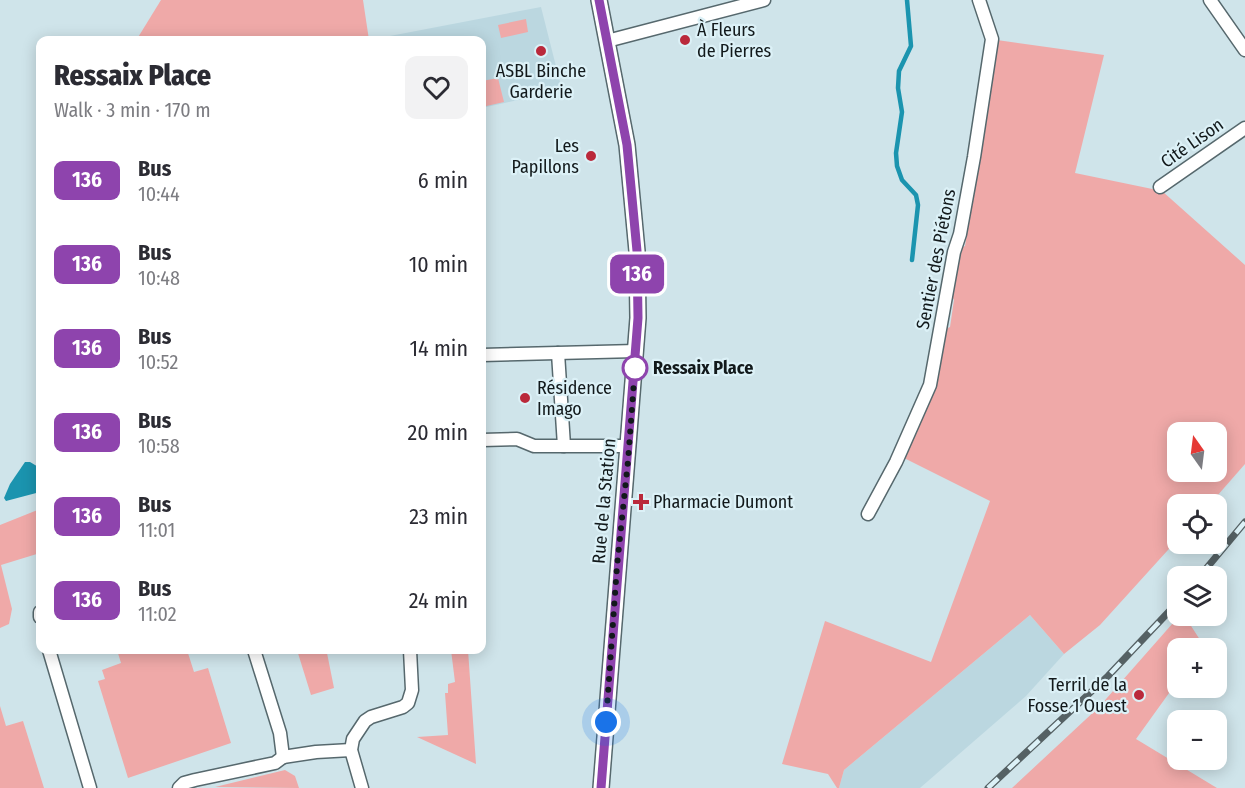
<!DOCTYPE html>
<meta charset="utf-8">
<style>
:root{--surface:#fff;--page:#f2f2f3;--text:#2b2b33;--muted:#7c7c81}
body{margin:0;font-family:"Fira Sans Condensed",sans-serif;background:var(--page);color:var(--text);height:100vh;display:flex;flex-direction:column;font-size:22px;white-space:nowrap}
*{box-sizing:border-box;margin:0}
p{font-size:20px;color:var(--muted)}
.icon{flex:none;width:33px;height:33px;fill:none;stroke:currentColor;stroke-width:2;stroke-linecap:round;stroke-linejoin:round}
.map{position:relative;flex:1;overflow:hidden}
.details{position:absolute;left:36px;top:36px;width:450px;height:618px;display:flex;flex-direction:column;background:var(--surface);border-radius:12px;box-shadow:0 3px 15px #0003}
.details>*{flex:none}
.badge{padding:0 12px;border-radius:9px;font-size:21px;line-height:39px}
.needle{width:39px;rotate:346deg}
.tools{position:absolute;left:1167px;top:422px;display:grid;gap:12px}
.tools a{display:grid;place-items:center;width:60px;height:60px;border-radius:12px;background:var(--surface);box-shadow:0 3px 15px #0003;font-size:30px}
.you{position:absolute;width:30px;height:30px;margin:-15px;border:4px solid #fff;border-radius:50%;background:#1a73e8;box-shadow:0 0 0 9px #1a73e833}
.map>.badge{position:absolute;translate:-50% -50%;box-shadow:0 0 0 3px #fff}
.round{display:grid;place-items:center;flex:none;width:63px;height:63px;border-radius:12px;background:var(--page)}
.overview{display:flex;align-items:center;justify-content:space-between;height:102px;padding:0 18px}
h1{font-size:28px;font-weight:800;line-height:45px}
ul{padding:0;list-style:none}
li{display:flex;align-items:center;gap:18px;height:84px;padding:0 18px}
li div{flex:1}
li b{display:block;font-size:22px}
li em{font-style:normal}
li .badge{min-width:66px;font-weight:700;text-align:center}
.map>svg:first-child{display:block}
.built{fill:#bbd7e0}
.green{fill:#efa9a8;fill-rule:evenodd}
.water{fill:#1b94af}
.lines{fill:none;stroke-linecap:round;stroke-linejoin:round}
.stream{stroke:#1b94af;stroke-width:4.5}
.minor-casing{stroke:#56686d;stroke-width:15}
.tertiary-casing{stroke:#56686d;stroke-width:18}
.minor{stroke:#fff;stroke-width:12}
.tertiary{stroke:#fff;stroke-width:15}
.rail-casing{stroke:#556164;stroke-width:7}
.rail{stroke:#dcf1f7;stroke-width:4.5;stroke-dasharray:14;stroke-linecap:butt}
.line-casing{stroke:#fff;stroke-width:14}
.line{stroke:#8e44ad;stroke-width:9}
.walk{stroke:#12191b;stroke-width:6;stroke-dasharray:0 10.8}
.poi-dot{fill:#ba293b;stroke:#dcf1f7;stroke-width:2}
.stop-dot{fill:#fff;stroke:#8e44ad;stroke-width:3}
.labels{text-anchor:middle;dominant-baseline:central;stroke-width:4.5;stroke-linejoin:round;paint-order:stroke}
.poi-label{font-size:18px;fill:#12191b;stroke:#dcf1f7;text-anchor:start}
.street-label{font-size:18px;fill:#12191b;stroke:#dcf1f7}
.stop-label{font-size:18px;font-weight:bold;fill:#12191b;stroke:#dcf1f7;text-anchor:start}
</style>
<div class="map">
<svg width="1245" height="788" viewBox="0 0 1245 788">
<rect width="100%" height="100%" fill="#cfe4ea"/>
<g class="built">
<polygon points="541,7 562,90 482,108 482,40 369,40"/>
<polygon points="1030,615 1064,654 1026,696 920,788 839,788 844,770"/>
</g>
<g class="green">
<polygon points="161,0 363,0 369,40 137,39"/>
<polygon points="526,19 528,32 501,38 498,25"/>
<path d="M997 40 1104 55 1075 173 1162 191 1245 265V464L1210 504H1178L1177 540 1100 625 1064 654 1030 615 844 770 839 788H837L828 774 782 764 825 621 931 662 990 501 902 457 943 330 950 327 954 300 950 293 958 249 965 246ZM1178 432H1216V471H1178Z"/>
<polygon points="498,78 504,102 482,107 482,81"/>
<polygon points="40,509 40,553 1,565 12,609 9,624 0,628 0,525"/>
<polygon points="1180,615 1184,615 1204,646 1178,648 1177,682 1136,739 1217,788 1012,788 1099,707"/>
<polygon points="117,650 187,650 194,672 208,668 231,743 128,778 98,681 105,679 102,670 121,663"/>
<polygon points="297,650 336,650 327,653 334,688 311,695"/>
<polygon points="451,650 468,650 476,764 417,737 448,735 445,693 448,693 448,684 455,682"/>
<polygon points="0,706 6,726 23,721 44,788 0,788"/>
<polygon points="285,770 295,776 299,788 215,787"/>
</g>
<polygon class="water" points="25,462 30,462 40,468 40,492 6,501 4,498 10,484"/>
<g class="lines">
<polyline class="stream" points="907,0 911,46 899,71 898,88 902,112 896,153 897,166 902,180 916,195 918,205 912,260"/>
<defs>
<g id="minor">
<polyline points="1210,0 1245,50"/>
<polyline points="607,41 764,0"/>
<polyline points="1160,187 1245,128"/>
<polyline points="558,353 564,446"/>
<polyline points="482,355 636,351"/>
<polyline points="482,440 517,439 534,446 629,446"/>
<polyline points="868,514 896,462 930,385 954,252 960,234 974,157 992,39 979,0"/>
<polyline points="40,612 40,617"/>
<polyline points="49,650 90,788"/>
<polyline points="254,650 280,733 283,757"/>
<polyline points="283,757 316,752 351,750"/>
<polyline points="179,788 184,783 195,780 275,763 283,757"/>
<polyline points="362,788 351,750 353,739 365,721 371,717 403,707 408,703 412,690 410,650"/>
</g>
<polyline id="tertiary" points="599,0 627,145 637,251 638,318 601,788"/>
</defs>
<use href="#minor" class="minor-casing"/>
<use href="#tertiary" class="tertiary-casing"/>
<use href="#minor" class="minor"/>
<use href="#tertiary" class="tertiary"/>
<defs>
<g id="rail">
<polyline points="1200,576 1245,522"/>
<polyline points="988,788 1108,676 1178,602"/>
</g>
</defs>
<use href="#rail" class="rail-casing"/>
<use href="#rail" class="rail"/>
</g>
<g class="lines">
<defs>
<polyline id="line" points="599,0 627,145 637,251 638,318 601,788"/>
</defs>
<use href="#line" class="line-casing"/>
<use href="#line" class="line"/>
<polyline class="walk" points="606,722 617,566 628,461 635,368"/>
</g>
<g class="poi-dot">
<circle cx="685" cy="40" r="6"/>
<circle cx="541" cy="51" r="6"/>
<circle cx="591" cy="156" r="6"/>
<circle cx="525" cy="398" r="6"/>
<path d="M638 493h6v6h6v6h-6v6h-6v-6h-6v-6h6z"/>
<circle cx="1139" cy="695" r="6"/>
</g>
<circle class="stop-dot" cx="635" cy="368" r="12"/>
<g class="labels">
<g class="poi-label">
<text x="697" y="30">À Fleurs<tspan x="697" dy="21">de Pierres</tspan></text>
<text x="541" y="71" text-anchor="middle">ASBL Binche<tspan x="541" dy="21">Garderie</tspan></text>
<text x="579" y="146" text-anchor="end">Les<tspan x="579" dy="21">Papillons</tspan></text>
<text x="537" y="388">Résidence<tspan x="537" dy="21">Imago</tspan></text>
<text x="653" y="502">Pharmacie Dumont</text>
<text x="1127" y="685" text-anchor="end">Terril de la<tspan x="1127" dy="21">Fosse 1 Ouest</tspan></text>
</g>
<g class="street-label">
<text transform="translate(1192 143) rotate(-35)">Cité Lison</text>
<text transform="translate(936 259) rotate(-79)">Sentier des Piétons</text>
<text transform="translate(604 501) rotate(-85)">Rue de la Station</text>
</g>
<g class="stop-label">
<text x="653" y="368">Ressaix Place</text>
</g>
</g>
</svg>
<div class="tools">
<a><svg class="needle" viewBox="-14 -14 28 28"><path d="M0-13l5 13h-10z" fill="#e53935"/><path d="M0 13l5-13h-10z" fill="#7c7c81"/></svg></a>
<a><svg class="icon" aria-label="locate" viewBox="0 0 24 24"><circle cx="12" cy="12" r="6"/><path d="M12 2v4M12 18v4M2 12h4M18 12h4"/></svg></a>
<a><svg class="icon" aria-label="layers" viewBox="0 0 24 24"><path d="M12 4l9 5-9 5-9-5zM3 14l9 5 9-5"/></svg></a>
<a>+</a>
<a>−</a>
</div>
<div class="you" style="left:606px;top:722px"></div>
<b class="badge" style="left:637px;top:274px;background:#8e44ad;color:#fff">136</b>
<section class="details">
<div class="overview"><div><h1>Ressaix Place</h1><p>Walk · 3 min · 170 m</p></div><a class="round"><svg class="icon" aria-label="heart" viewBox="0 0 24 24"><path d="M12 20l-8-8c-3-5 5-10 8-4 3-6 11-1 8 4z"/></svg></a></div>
<ul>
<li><span class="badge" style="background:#8e44ad;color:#fff">136</span><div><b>Bus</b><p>10:44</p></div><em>6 min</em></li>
<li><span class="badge" style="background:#8e44ad;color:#fff">136</span><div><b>Bus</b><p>10:48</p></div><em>10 min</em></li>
<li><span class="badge" style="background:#8e44ad;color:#fff">136</span><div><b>Bus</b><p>10:52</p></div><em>14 min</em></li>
<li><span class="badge" style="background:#8e44ad;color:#fff">136</span><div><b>Bus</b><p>10:58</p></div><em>20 min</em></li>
<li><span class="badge" style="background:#8e44ad;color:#fff">136</span><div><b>Bus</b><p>11:01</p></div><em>23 min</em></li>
<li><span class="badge" style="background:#8e44ad;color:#fff">136</span><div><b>Bus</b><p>11:02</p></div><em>24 min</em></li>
</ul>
</section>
</div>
